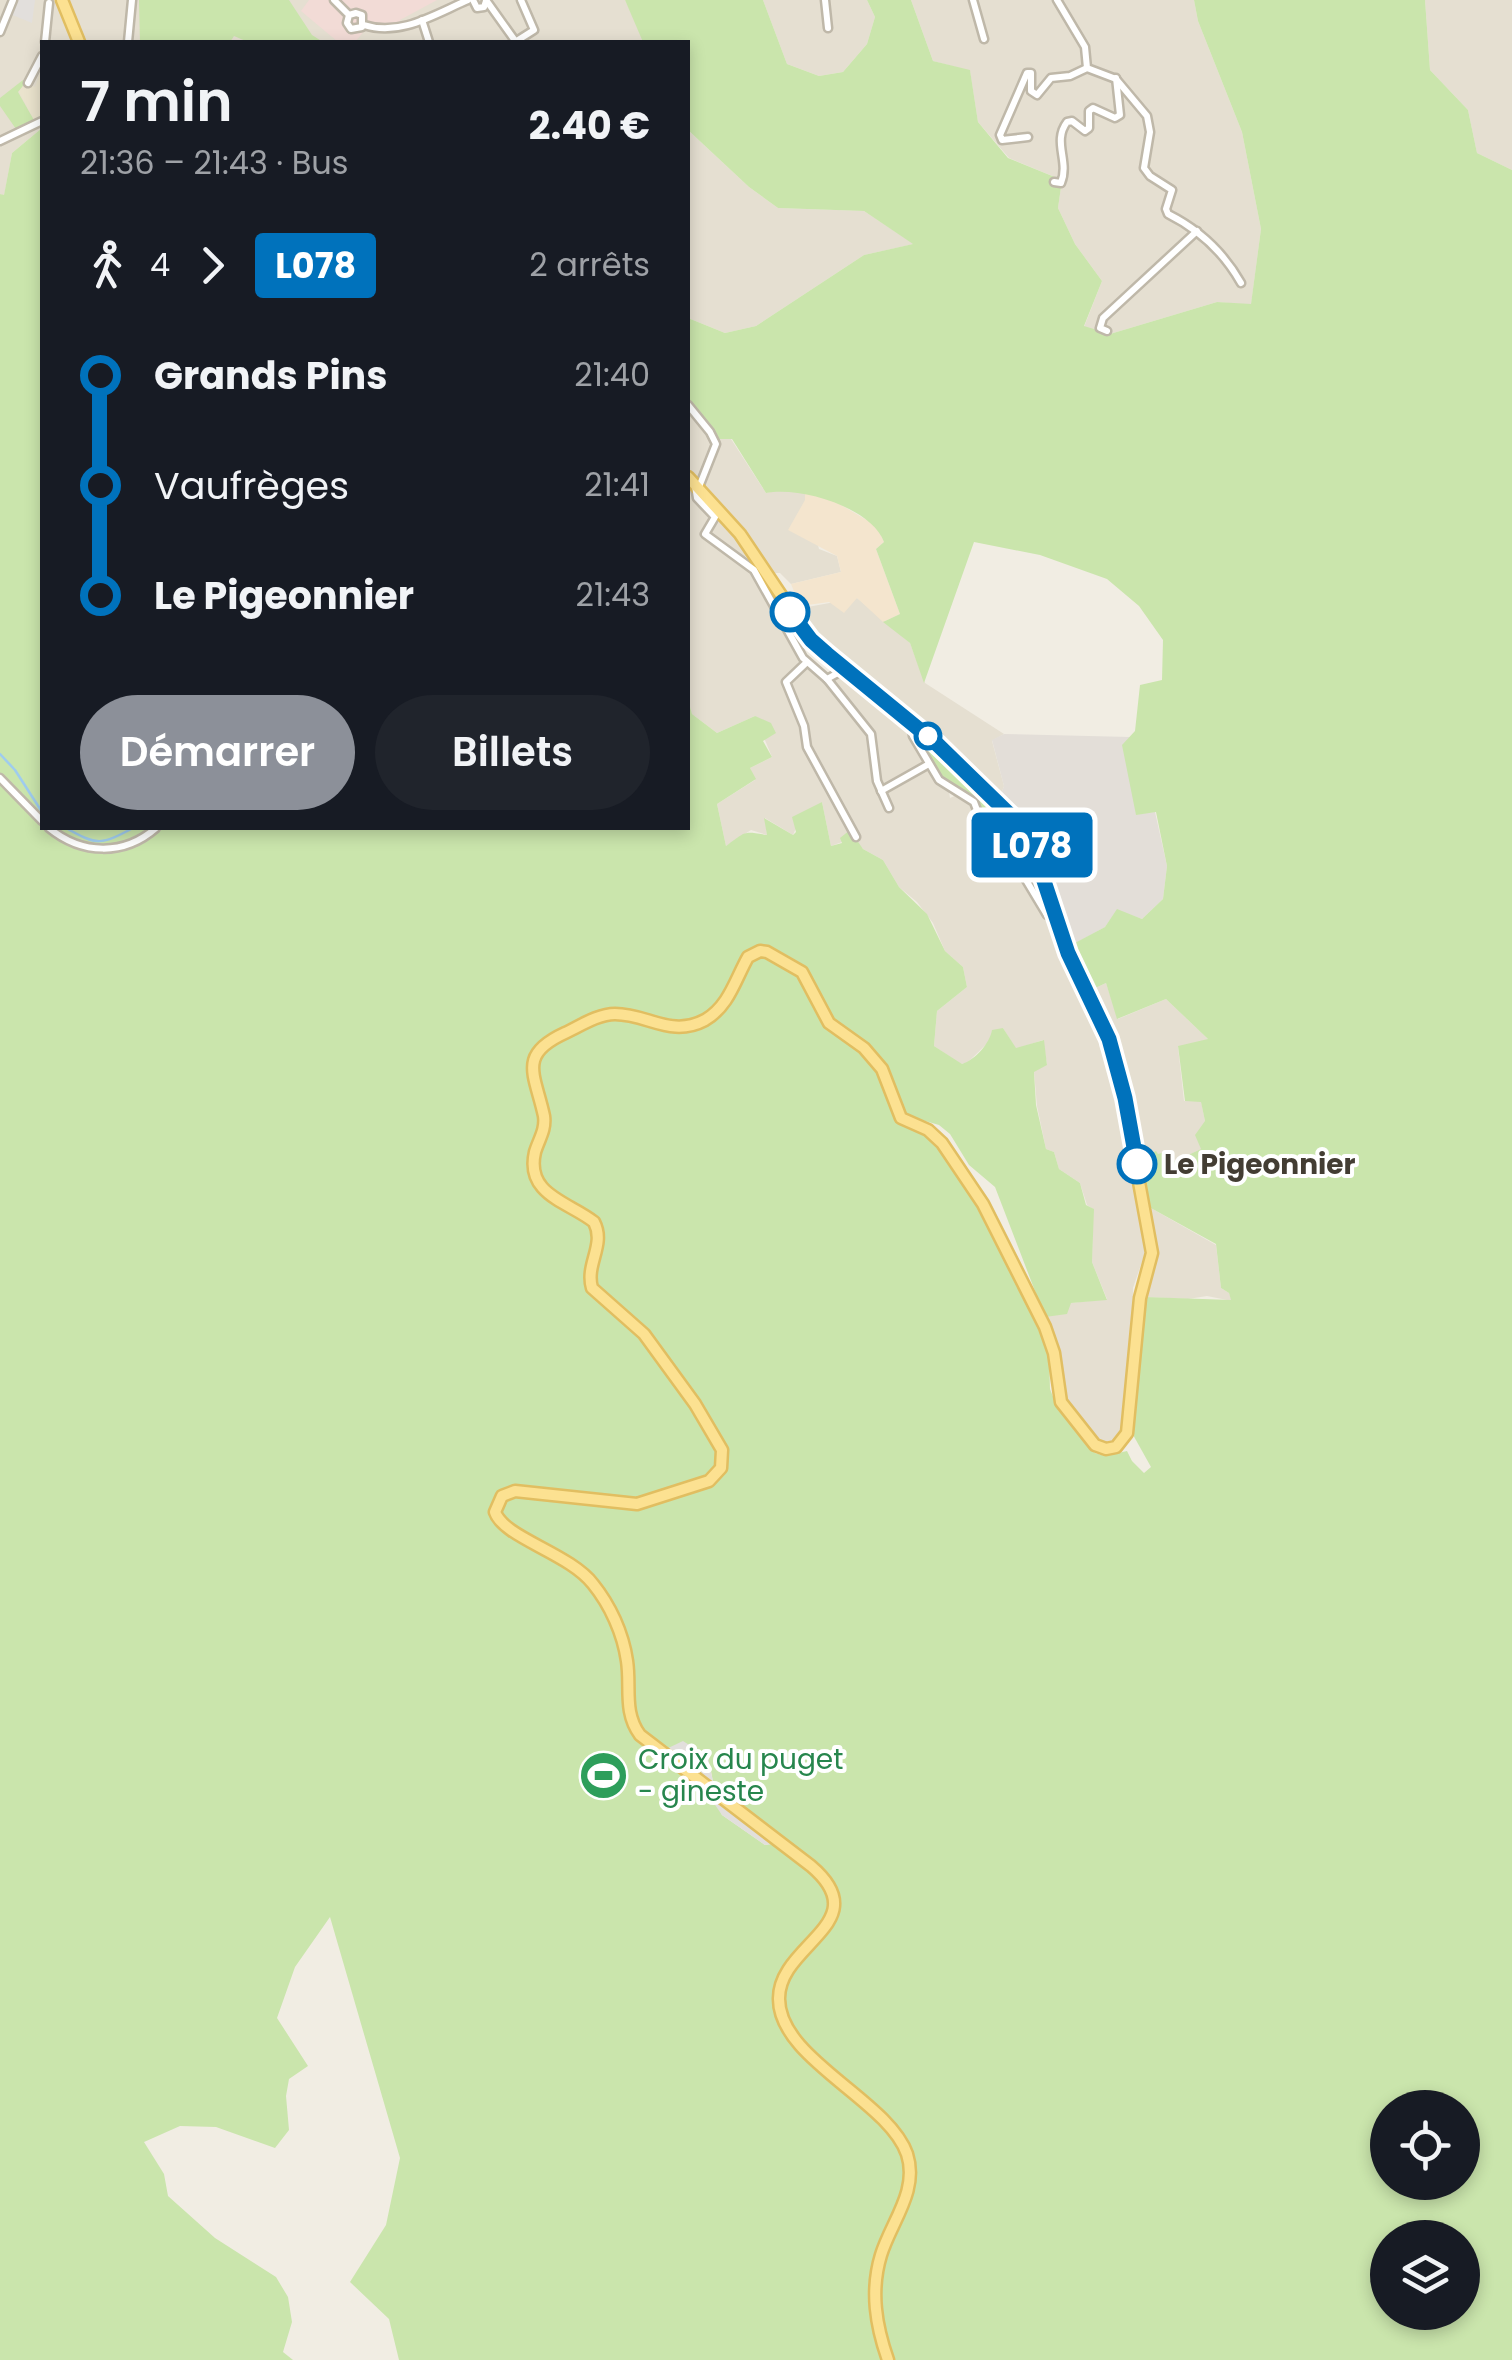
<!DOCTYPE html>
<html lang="fr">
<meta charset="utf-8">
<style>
:root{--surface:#171b24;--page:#20242c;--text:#f1f3f6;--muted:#9ea1a6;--accent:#8c9099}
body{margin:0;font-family:Poppins,sans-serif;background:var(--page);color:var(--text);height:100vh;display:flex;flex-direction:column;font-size:38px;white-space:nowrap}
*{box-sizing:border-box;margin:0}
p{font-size:32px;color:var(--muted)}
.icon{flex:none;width:55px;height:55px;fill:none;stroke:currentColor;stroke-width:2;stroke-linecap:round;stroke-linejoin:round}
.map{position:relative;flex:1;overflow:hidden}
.sheet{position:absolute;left:40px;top:40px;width:650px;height:790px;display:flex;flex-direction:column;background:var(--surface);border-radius:0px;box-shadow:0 5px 15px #0003}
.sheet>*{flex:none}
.badge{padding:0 20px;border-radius:8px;font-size:35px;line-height:65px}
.tools{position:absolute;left:1370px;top:2090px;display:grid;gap:20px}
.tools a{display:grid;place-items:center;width:110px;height:110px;border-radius:50%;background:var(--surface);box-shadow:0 5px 15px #0003;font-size:50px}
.map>.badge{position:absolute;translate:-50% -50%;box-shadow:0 0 0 5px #fff}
.legs{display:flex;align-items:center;gap:15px;height:110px;padding:0 40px;font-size:32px}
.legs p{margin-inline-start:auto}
.head{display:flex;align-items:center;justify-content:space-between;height:170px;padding:0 40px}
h1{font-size:55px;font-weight:600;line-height:75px}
.primary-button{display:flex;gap:20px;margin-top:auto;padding:20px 40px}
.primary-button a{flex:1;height:115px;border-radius:60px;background:var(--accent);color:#fff;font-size:40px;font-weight:600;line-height:115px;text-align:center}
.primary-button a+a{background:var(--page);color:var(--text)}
ul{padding:0 40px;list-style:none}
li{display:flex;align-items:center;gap:35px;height:110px;font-size:38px}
li i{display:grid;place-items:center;width:15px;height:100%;margin:0 12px;background:currentColor}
li i::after{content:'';width:25px;height:25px;margin:-12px;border:8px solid;border-radius:50%;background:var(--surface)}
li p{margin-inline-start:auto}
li:first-child i{background:linear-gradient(#0000 50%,currentColor 0)}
li:last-child i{background:linear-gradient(currentColor 50%,#0000 0)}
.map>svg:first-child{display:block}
.residential{fill:#e5dfd1}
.commercial{fill:#f4e5ce}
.industrial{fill:#e3ded8}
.education{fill:#eae3cd}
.medical{fill:#f2dbd6}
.green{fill:#cae5ac;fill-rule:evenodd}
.parking{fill:#e2dfdc}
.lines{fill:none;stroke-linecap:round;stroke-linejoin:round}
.stream{stroke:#9fccee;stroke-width:2.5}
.minor-casing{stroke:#bfb8a9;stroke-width:11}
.major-casing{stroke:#e1be61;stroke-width:15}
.minor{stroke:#fff;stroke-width:6}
.major{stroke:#fce191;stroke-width:10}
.line-1-casing{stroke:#fff;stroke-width:22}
.line-1{stroke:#0072bc;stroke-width:15}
.stop-1-dot{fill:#fff;stroke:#0072bc;stroke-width:5}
.labels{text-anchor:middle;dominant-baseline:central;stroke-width:8;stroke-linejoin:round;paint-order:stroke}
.stop-label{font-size:28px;font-weight:bold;fill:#433d33;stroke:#fff;text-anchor:start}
.leisure-label{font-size:28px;fill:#27864d;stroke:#fff;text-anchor:start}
</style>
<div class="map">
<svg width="1512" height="2360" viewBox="0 0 1512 2360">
<rect width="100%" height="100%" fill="#f1ede3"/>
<g class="residential">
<polygon points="0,0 625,0 644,37 643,42 42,42 42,128 12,153 4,196 0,194"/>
<polygon points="763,0 867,0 875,17 867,44 843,72 819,76 787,64"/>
<polygon points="911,0 1194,0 1198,21 1242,132 1261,229 1251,305 1217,302 1110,334 1084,327 1102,281 1075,244 1058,208 1062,180 1009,158 978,122 970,71 933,61"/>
<polygon points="1425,0 1512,0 1512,170 1477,153 1468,110 1430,70"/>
<polygon points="688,130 749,187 778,208 864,211 914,244 864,255 756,326 725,333 688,318"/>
<polygon points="688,401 717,439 731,439 766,493 780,490 805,492 819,549 837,556 841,572 791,584 780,573 773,573 747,531 688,469"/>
<polygon points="688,486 699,504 717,523 721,521 743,547 748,554 740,562 754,572 802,664 826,684 842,674 881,705 902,724 925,765 949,792 950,798 957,795 964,798 979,816 1003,816 1019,835 1024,850 1029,849 1033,857 1068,961 1094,1020 1100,1049 1114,1073 1145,1234 1145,1253 1133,1288 1132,1344 1122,1436 1111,1445 1101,1444 1064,1401 1045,1317 1071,1303 1107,1299 1092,1262 1093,1209 1087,1205 1080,1183 1059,1169 1054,1152 1046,1149 1037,1106 1034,1071 1047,1064 1043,1040 1016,1049 1003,1028 967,1063 961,1064 934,1046 937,1011 967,987 963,967 945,951 933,923 917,902 899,887 883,860 863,849 853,838 831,846 822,802 796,828 793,835 765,818 767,835 751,830 726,846 717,804 755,780 750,768 772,757 755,716 717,733 692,714 688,699"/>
<polygon points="857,598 910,643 925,683 1004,734 992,741 1004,786 1000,797 942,740 821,642 809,628 802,608"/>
<polygon points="1106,983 1118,1019 1166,999 1209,1040 1178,1047 1184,1101 1201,1101 1205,1121 1201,1149 1172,1163 1142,1160 1116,1045 1091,990"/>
<polygon points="1149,1207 1216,1245 1221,1288 1229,1293 1232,1301 1207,1296 1188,1299 1145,1297 1156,1253"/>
</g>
<polygon class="commercial" points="805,492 836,502 877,526 884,542 876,549 900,614 883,622 857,598 844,613 829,602 800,606 791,584 841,572 837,556 788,530 805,500"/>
<polygon class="industrial" points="1004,734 1130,737 1136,814 1155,812 1167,866 1163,899 1142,919 1117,910 1105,927 1074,944 1093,989 1091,990 1071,948 1041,853 1028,829 1000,797 1004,786 992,740"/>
<polygon class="education" points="42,69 42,118 35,122 18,91 26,82 35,87"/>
<polygon class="medical" points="309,0 437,0 400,20 400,25 371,23 355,42 338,42 301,11"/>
<g class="green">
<polygon points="139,0 289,0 312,35 323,42 248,42 234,36 230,42 140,42"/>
<path d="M625 0H763L787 64 819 76 843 72 867 44 875 17 867 0H911L933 61 970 70 978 122 1008 158 1062 180 1058 208 1075 244 1102 281 1084 326 1110 334 1217 302 1251 304 1261 229 1242 132 1198 21 1194 0H1425L1430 70 1468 110 1477 153 1512 170V2360H892C880 2323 873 2285 888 2248 894 2230 914 2202 911 2184 909 2168 903 2147 896 2132 888 2115 837 2074 820 2058 810 2048 796 2037 790 2024 757 1953 873 1938 828 1877 808 1850 743 1810 714 1787L711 1771 664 1750 648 1738 634 1718 630 1656 587 1571 563 1553 502 1520 500 1508 504 1499 516 1495 644 1507 711 1484 724 1470C737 1428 626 1320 596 1286 592 1258 610 1244 597 1220L555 1196 540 1178 539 1152 546 1138 537 1067 539 1056 548 1045 611 1018 670 1032 707 1023 751 960 760 955 799 975 826 1026 862 1052 878 1071 899 1122 927 1135 941 1147 982 1212 1041 1334 1049 1356 1050 1389 1055 1402 1095 1453 1105 1456 1127 1451 1132 1461 1144 1473 1151 1467 1132 1433 1145 1297 1231 1300 1229 1293 1221 1288 1216 1244 1149 1207 1142 1160 1150 1158V1154L1156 1151 1158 1154 1165 1152 1173 1162 1201 1149 1195 1135 1205 1121 1201 1102 1185 1101 1178 1046 1208 1039 1166 999 1117 1019 1106 983 1093 989 1073 944 1105 927 1117 909 1142 919 1163 899 1167 866 1156 812 1136 815 1122 745 1135 731 1140 685 1162 680 1163 640 1139 606 1107 579 1040 555 974 542 924 683 910 643 883 622 900 614 876 549 884 542C872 508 801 486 766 493L732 439H717L688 401V318L725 333 756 326 864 255 913 244 864 211 778 208 749 187 688 130V42H643ZM1388 2108H1462V2182H1388ZM1388 2238H1462V2312H1388Z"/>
<polygon points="23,80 26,82 18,92 35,122 16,129 0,106 0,98"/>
<path d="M42 128V828H688V699L692 714 717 733 755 716 771 723 776 733 763 741 772 757 750 768 756 779 717 804 726 846C747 831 742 831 767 835L764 818 793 835 796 832 792 817 822 802 831 846 842 843 840 838 850 830 863 849 883 860 899 887 927 914 945 951 963 967 967 987 937 1011 934 1046 962 1064C975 1060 990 1043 992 1030L1003 1028 1016 1048 1044 1040 1047 1065 1034 1072 1036 1105 1046 1149 1054 1152 1059 1169 1080 1183 1086 1205 1094 1209 1092 1262 1107 1300 1071 1303 1067 1314 1045 1317 995 1187 969 1165 950 1134 939 1125 905 1115 887 1067 869 1045 839 1027 827 1015 804 970 760 948 722 1001 703 1017 681 1025 617 1011 537 1046 542 1126 533 1151 541 1192 552 1202 588 1221 596 1232 586 1275C622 1315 710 1410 721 1460L708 1478 642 1501 515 1488 493 1513C550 1551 611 1584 624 1658 627 1679 626 1700 628 1721L712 1794 722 1815 765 1845 777 1843 818 1876 830 1897 829 1918 786 1965 776 1995 801 2049 891 2134 904 2155 907 2178 874 2270 885 2360H399L389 2319 350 2282 386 2225 400 2158 330 1917 295 1967 277 2018 308 2066 289 2079 286 2096 289 2130 275 2148 216 2127 180 2126 144 2142 164 2174 168 2196 215 2238 276 2277 288 2297 292 2322 283 2352 293 2360H0V194L4 195 12 153Z"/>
<polygon points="918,735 990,807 982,808 972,797 943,781"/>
</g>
<g class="parking">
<polygon points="16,0 35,0 32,23 10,14"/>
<polygon points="683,1741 708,1757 714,1787 664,1750"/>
<polygon points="712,1794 777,1843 765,1845 722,1815 711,1799"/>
</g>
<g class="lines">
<g class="stream">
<polyline points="0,754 15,770 42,812"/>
<path d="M66 828C98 846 101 845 133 828"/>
</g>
<defs>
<g id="minor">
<polyline points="334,0 349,15 356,13 362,15 362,27 351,29 347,23 349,15"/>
<polyline points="473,0 477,8 484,7 486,1"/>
<polyline points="486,0 516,42"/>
<polyline points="825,0 828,28"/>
<polyline points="973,0 984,39"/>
<path d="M1057 0 1085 47 1087 68 1116 79 1147 116 1150 132 1144 168 1150 176 1172 190 1166 209 1168 214C1198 229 1224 253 1241 283"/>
<polyline points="422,20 429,42"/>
<path d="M364 25C400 37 435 14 468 0"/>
<polyline points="0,32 13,0"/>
<polyline points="45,42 49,3"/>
<polyline points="128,42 132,0"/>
<polyline points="515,42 534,30 521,0"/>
<polyline points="28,83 42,56"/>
<polyline points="1028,137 1002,140 1000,135 1027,73 1031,73 1031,91 1037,95 1051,78 1070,76 1087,68"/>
<polyline points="0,141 42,121"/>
<path d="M1054 182 1061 183C1070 161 1052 142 1067 122L1072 121 1085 131 1089 128V111L1093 108 1115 118 1120 115 1116 78"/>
<polyline points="1107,331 1100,328 1103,318 1197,231"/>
<polyline points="688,405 710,432 716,444 699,487"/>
<polyline points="695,486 697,498 715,517 705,534 754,570 803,658 827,679 845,669"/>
<polyline points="807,662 786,682 804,726 807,747 856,837"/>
<polyline points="827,679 871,734 877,781 889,808"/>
<polyline points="911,723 913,736 939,780 974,802 987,837 1020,870 1047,915"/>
<polyline points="0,778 42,821"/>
<polyline points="881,791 929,764"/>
<path d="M49 828C82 855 124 856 156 828"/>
</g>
<g id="major">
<polyline points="62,0 79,42"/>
<path d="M688 477 740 534 811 640 937 744 1024 831 1038 857 1068 953 1109 1039 1117 1062 1152 1253 1140 1298 1127 1433 1116 1447 1106 1449 1095 1445 1061 1402 1054 1353 1045 1327 983 1204 942 1143 928 1130 901 1118 882 1069 864 1048 829 1023 802 972 767 952 760 951 748 957C735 980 729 1006 705 1020 671 1038 648 1014 615 1014 598 1014 580 1026 565 1033 517 1055 535 1074 544 1116 546 1130 539 1139 535 1152 525 1195 569 1202 594 1222 606 1245 585 1264 592 1288L644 1334 695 1404 722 1450 721 1468 709 1481 637 1504 515 1491 502 1496 495 1512C504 1538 569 1553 593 1584 610 1605 623 1633 627 1661 631 1687 623 1712 640 1735L811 1866C878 1923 778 1944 779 1999 779 2059 888 2100 907 2154 919 2191 891 2222 881 2255 870 2291 876 2326 888 2360"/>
</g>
</defs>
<use href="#minor" class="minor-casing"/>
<use href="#major" class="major-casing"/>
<use href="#minor" class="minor"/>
<use href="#major" class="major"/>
</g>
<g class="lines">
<defs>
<polyline id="line-1" points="790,612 811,640 827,654 937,744 1011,816 1031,842 1068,953 1109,1039 1125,1098 1137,1164"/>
</defs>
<use href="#line-1" class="line-1-casing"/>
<use href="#line-1" class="line-1"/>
</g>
<defs>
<symbol id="stadium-disc" viewBox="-11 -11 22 22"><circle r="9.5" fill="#2e9e5b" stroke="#fff"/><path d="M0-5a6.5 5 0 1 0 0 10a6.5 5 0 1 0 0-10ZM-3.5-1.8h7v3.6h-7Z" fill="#fff"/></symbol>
</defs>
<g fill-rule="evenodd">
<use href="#stadium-disc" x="576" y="1748" width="55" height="55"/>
</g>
<g class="stop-1-dot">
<circle cx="790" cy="612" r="18"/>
<circle cx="928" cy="736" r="12"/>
<circle cx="1137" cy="1164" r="18"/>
</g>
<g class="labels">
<g class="stop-label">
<text x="1164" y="1164">Le Pigeonnier</text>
</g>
<g class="leisure-label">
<text x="638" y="1759">Croix du puget<tspan x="638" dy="32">- gineste</tspan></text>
</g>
</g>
</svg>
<div class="tools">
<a><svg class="icon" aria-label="locate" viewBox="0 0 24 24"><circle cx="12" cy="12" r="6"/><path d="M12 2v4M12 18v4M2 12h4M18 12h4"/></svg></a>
<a><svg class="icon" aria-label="layers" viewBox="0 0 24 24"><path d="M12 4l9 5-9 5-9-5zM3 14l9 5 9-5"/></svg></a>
</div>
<b class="badge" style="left:1032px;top:845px;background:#0072bc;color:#fff">L078</b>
<section class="sheet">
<div class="head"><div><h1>7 min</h1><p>21:36 – 21:43 · Bus</p></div><b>2.40 €</b></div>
<div class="legs"><svg class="icon" aria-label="walk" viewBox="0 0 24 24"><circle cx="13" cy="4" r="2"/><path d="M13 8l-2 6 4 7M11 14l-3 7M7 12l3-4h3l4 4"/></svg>4<svg class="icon" aria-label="forward" viewBox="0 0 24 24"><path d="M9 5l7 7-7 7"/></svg><b class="badge" style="background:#0072bc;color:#fff">L078</b><p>2 arrêts</p></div>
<ul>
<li><i style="color:#0072bc"></i><b>Grands Pins</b><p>21:40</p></li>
<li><i style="color:#0072bc"></i><span>Vaufrèges</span><p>21:41</p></li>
<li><i style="color:#0072bc"></i><b>Le Pigeonnier</b><p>21:43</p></li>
</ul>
<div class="primary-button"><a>Démarrer</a><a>Billets</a></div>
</section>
</div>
